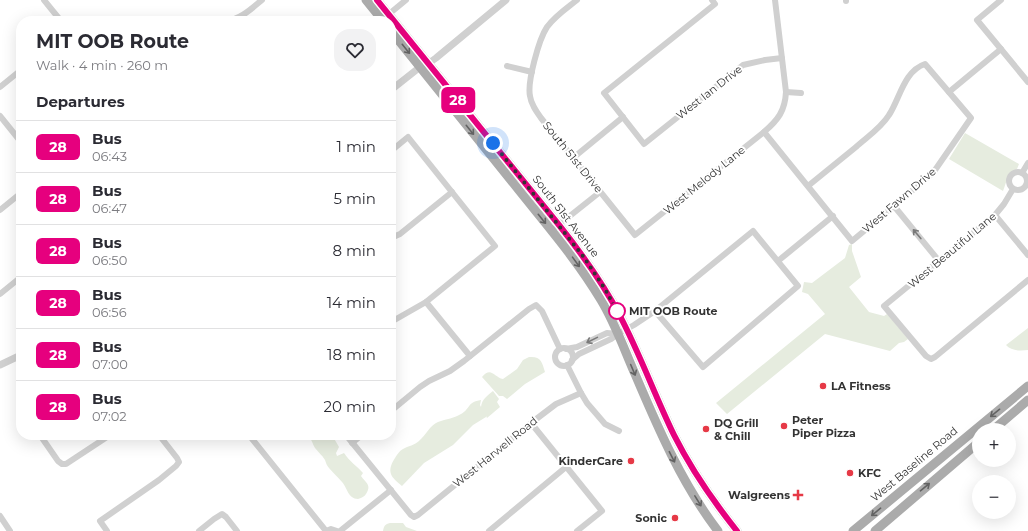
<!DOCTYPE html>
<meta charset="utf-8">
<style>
:root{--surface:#fff;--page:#f2f2f3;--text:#2b2b33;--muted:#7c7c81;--line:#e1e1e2}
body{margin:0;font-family:Montserrat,sans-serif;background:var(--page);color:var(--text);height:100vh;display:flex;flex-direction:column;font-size:15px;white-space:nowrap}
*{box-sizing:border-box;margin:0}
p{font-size:13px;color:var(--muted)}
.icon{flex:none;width:22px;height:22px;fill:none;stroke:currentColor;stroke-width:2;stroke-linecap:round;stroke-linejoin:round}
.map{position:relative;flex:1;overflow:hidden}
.side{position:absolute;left:16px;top:16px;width:380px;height:424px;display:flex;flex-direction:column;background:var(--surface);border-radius:16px;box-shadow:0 4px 16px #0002}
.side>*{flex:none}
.badge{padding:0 8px;border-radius:6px;font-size:14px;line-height:26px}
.controls{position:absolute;left:972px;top:423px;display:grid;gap:8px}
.controls a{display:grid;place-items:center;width:44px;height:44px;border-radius:50%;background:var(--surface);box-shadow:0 4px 16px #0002;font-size:20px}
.you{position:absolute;width:20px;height:20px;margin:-10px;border:3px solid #fff;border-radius:50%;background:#1a73e8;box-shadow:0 0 0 6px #1a73e833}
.map>.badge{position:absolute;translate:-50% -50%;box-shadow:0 0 0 2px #fff}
h2{padding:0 20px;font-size:15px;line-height:36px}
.round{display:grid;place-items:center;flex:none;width:42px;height:42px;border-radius:16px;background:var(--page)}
.headline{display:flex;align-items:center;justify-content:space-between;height:68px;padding:0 20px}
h1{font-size:19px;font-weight:700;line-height:30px}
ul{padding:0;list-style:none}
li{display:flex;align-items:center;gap:12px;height:52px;padding:0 20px;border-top:1px solid var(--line)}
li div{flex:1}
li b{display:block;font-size:15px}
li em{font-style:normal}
li .badge{min-width:44px;font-weight:700;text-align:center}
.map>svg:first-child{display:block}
.green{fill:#e6ecdf}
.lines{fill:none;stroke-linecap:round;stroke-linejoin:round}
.minor{stroke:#d0d0d0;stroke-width:6}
.tertiary{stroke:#d0d0d0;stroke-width:7}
.primary{stroke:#ababab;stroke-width:9}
.oneway{stroke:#636363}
.oneway2{stroke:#7a7a7a}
.line-casing{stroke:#fff;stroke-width:9}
.line{stroke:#e6007e;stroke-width:6}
.walk{stroke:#333;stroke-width:4;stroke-dasharray:0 7.2}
.stop-dot{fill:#fff;stroke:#e6007e;stroke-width:2}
.poi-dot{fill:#e63946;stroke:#fff;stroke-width:1.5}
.labels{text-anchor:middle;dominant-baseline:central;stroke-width:4;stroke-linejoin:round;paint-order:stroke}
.street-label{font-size:11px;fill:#333;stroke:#fff}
.stop-label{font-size:11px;font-weight:bold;fill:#333;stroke:#fff;text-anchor:start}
.poi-label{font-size:11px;font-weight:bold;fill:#333;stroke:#fff;text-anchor:start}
</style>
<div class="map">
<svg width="1028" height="531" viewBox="0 0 1028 531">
<rect width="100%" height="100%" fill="#fff"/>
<g class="green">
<path d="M965 133 1019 164 1017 169C1007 174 1007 181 1003 191L949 159Z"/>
<polygon points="852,244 852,251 861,277 849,287 869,312 884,316 887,314 889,316 908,339 904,342 899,343 890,351 825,334 727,414 716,403 825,314 808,294 802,292 804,282 812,283 845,258 849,245"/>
<path d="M1028 328V350C1020 351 1011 351 1006 345Z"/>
<path d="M529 357C541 356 542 362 545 372L525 384 507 399 503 396H499L482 377C491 366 494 377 503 379L517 369 523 360Z"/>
<path d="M493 391 499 399 497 402 500 407 487 418 486 416V417L473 425 453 445 424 463 402 486C391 477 386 472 395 458 397 455 399 451 403 449 408 446 415 445 419 441 426 435 430 425 438 422 446 419 455 418 461 414 471 408 467 402 481 400L480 405 481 407C482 399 487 396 493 391Z"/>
<path d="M307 435H332L339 447 336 453 337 456 344 453C349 461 357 466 363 473L361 476C366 483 372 485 366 494 364 497 361 498 358 499 348 499 347 487 342 482 338 477 333 473 329 468 327 466 326 463 325 460 322 455 318 452 315 448 312 443 312 439 307 435Z"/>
<path d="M390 523H403L406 527 417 531H383C384 526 385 524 390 523Z"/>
</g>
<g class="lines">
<g class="minor">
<polyline points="44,0 61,21"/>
<path d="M577 0C567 8 555 16 547 27 539 39 527 82 530 96 531 104 536 111 541 118L635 235 764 132C778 120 785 111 786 92L775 0"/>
<polyline points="712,0 715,4 604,93 644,144 743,65 765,60 782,58"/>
<polyline points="846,0 846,1"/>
<polyline points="1001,0 977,20 1028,82"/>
<polyline points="389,14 406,0"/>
<path d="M226 21C241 19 251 9 262 0"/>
<polyline points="507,66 532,72"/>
<polyline points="0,87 21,70"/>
<polyline points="786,92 801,93"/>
<polyline points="949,92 1001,49"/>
<polyline points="0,116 21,142"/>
<path d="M764 132 852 241 894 206 933 173 971 118 925 64C904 71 900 98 889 115 881 128 867 137 856 147 840 160 824 173 808 186"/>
<polyline points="391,151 408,137 495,246 426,302 391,322"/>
<polyline points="573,158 623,117"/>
<circle cx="1018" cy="181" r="9"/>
<polyline points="1022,173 1028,163"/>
<polyline points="1013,189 1004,204 995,215 884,306 926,356 931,359 935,357 1028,280"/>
<polyline points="894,206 939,261"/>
<polyline points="0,210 21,193"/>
<polyline points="995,215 1028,255"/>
<polyline points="556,227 600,192"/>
<polyline points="391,238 400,234 452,192"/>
<polyline points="778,261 833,216"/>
<polyline points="0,294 21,277"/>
<polyline points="426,302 470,356"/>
<circle cx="564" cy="357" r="9"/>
<polyline points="566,349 577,347 607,333 618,334"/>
<polyline points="572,360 579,354 611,339 618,334 634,325 655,311 753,231 798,286 703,367 655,311"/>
<polyline points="567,365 581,393 587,403 605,424 619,431"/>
<polyline points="391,411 420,387 429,381 450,371 464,361 529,309 536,305 542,311 560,349"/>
<polyline points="531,423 602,511 577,531"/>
<polyline points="40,435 58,461 62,464 66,464 110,435"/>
<polyline points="249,435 326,531"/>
<polyline points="346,435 411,515 414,517 418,515 531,423 556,404 581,393"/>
<polyline points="352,443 362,435"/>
<polyline points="0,516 10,531"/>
<polyline points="107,531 100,521 159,480 176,466 179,462 177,458 159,435"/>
<polyline points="199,531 214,519 222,514 226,517 237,531"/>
<polyline points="326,531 331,529 337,531"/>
<polyline points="340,531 391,490"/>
<polyline points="489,531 566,467"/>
</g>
<g class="tertiary">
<polyline points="391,90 420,67 429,63 436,58 506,0"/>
<polyline points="0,365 21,355"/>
</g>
<g class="primary">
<polyline points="366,0 383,21"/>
<path d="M377 0 559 225C582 254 603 283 620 316 640 354 655 396 674 435 691 469 713 501 737 531"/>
<path d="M391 31C432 82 473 133 514 184 544 222 576 258 601 300 615 323 624 349 635 374 658 428 682 484 718 531"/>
<polyline points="993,430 1028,400"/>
<polyline points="853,531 1028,386"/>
<polyline points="875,531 979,442"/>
</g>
</g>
<defs><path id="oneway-shaft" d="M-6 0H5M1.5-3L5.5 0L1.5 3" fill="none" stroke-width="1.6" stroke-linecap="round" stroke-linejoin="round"/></defs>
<g class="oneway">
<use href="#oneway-shaft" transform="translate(406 49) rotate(51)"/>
<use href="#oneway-shaft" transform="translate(470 130) rotate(51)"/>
<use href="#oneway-shaft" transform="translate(542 219) rotate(51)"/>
<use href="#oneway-shaft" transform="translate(576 262) rotate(54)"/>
<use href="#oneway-shaft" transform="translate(633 370) rotate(67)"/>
<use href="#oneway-shaft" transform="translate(995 413) rotate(141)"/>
<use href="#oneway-shaft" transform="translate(672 457) rotate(63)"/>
<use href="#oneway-shaft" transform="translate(925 487) rotate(-40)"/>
<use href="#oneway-shaft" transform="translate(698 501) rotate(58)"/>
<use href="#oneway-shaft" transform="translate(876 512) rotate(140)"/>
</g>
<g class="oneway2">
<use href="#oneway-shaft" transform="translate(917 234) rotate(-130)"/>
<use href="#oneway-shaft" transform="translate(592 340) rotate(154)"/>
</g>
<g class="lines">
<defs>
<path id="line" d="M377 0 559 225C582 254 603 283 620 316 640 354 655 396 674 435 691 469 713 501 737 531"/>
</defs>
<use href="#line" class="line-casing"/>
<use href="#line" class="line"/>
<polyline class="walk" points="493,143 583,256 605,289 617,311"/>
</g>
<circle class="stop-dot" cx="617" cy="311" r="8"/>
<g class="poi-dot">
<circle cx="823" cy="386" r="4"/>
<circle cx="784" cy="426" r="4"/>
<circle cx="706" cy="429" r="4"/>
<circle cx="631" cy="461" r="4"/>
<circle cx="850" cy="473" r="4"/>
<path d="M796 489h4v4h4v4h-4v4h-4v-4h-4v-4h4z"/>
<circle cx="675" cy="518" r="4"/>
</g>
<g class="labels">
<g class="street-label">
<text transform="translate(709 92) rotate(-38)">West Ian Drive</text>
<text transform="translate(573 157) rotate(51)">South 51st Drive</text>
<text transform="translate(704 180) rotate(-39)">West Melody Lane</text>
<text transform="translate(899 200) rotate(-41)">West Fawn Drive</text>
<text transform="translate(566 216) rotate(52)">South 51st Avenue</text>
<text transform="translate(952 250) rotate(-40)">West Beautiful Lane</text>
<text transform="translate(495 452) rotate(-39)">West Harwell Road</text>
<text transform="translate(914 464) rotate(-40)">West Baseline Road</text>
</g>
<g class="stop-label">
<text x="629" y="311">MIT OOB Route</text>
</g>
<g class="poi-label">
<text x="831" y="386">LA Fitness</text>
<text x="792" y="420">Peter<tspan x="792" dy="13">Piper Pizza</tspan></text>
<text x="714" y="423">DQ Grill<tspan x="714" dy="13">&amp; Chill</tspan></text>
<text x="623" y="461" text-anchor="end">KinderCare</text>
<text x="858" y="473">KFC</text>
<text x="790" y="495" text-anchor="end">Walgreens</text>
<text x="667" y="518" text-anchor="end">Sonic</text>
</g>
</g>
</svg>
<div class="controls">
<a>+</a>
<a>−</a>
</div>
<div class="you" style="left:493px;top:143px"></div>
<b class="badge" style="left:458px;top:100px;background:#e6007e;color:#fff">28</b>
<section class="side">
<div class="headline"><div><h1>MIT OOB Route</h1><p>Walk · 4 min · 260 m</p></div><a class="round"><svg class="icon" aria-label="heart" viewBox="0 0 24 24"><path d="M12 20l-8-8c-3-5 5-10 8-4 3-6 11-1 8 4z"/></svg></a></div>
<h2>Departures</h2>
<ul>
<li><span class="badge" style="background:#e6007e;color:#fff">28</span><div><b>Bus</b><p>06:43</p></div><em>1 min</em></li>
<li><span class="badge" style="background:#e6007e;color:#fff">28</span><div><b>Bus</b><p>06:47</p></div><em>5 min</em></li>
<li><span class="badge" style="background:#e6007e;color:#fff">28</span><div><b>Bus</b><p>06:50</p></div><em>8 min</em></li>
<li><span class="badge" style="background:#e6007e;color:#fff">28</span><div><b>Bus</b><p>06:56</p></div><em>14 min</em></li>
<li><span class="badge" style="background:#e6007e;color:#fff">28</span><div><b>Bus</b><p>07:00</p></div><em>18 min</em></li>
<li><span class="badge" style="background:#e6007e;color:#fff">28</span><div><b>Bus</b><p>07:02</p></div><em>20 min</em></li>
</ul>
</section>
</div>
